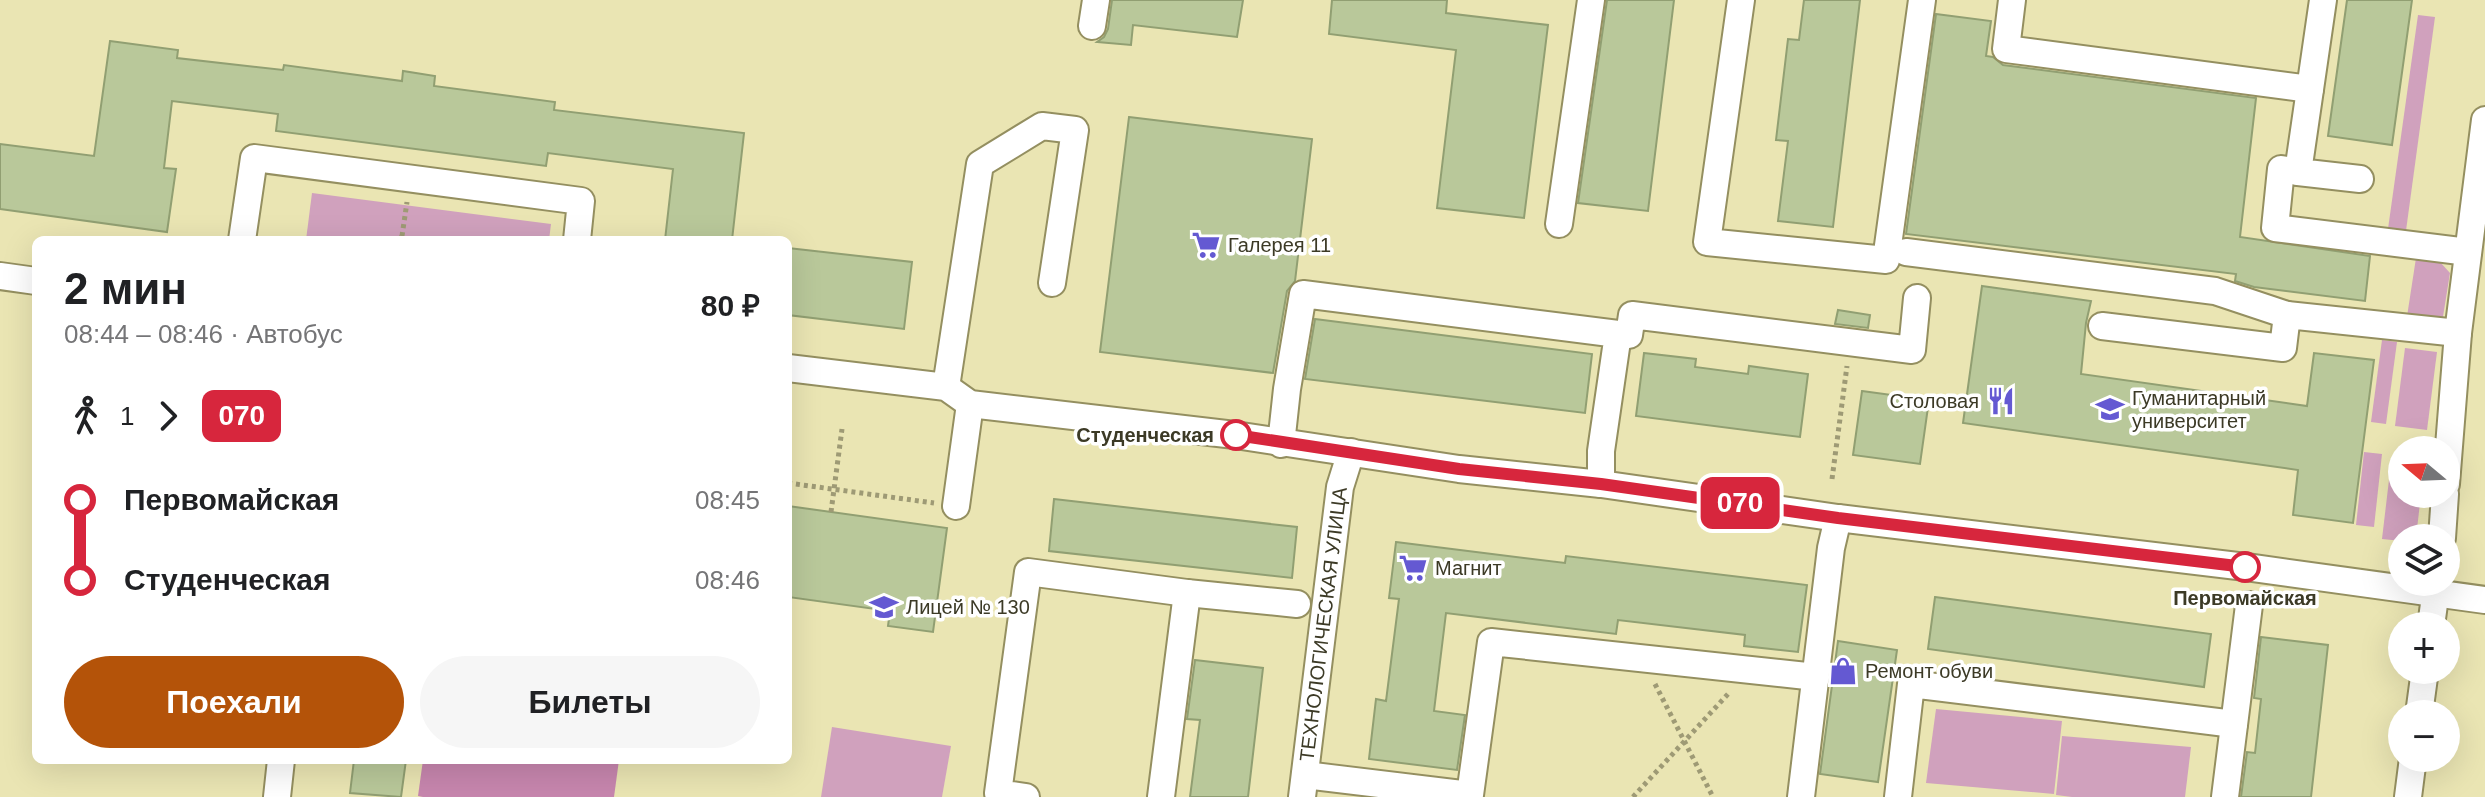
<!DOCTYPE html>
<html lang="ru">
<meta charset="utf-8">
<style>
:root{--surface:#fff;--page:#f6f6f6;--text:#202124;--muted:#757577;--accent:#b45309}
body{margin:0;font-family:Helvetica,sans-serif;background:var(--page);color:var(--text);height:100vh;display:flex;flex-direction:column;font-size:30px;white-space:nowrap}
*{box-sizing:border-box;margin:0}
p{font-size:26px;color:var(--muted)}
.icon{flex:none;width:44px;height:44px;fill:none;stroke:currentColor;stroke-width:2;stroke-linecap:round;stroke-linejoin:round}
.map{position:relative;flex:1;overflow:hidden}
.details{position:absolute;left:32px;top:236px;width:760px;height:528px;display:flex;flex-direction:column;background:var(--surface);border-radius:12px;box-shadow:0 8px 32px #0002}
.details>*{flex:none}
.badge{padding:0 16px;border-radius:12px;font-size:28px;line-height:52px}
.needle{width:52px;rotate:289deg}
.buttons{position:absolute;left:2388px;top:436px;display:grid;gap:16px}
.buttons a{display:grid;place-items:center;width:72px;height:72px;border-radius:50%;background:var(--surface);box-shadow:0 8px 32px #0002;font-size:40px}
.map>.badge{position:absolute;translate:-50% -50%;box-shadow:0 0 0 4px #fff}
.legs{display:flex;align-items:center;gap:12px;height:88px;padding:0 32px;font-size:26px}
.legs p{margin-inline-start:auto}
.head{display:flex;align-items:center;justify-content:space-between;height:136px;padding:0 32px}
h1{font-size:44px;font-weight:700;line-height:60px}
.action{display:flex;gap:16px;margin-top:auto;padding:16px 32px}
.action a{flex:1;height:92px;border-radius:48px;background:var(--accent);color:#fff;font-size:32px;font-weight:700;line-height:92px;text-align:center}
.action a+a{background:var(--page);color:var(--text)}
ul{padding:0 32px;list-style:none}
li{display:flex;align-items:center;gap:28px;height:80px;font-size:30px}
li i{display:grid;place-items:center;width:12px;height:100%;margin:0 10px;background:currentColor}
li i::after{content:'';width:20px;height:20px;margin:-10px;border:6px solid;border-radius:50%;background:var(--surface)}
li p{margin-inline-start:auto}
li:first-child i{background:linear-gradient(#0000 50%,currentColor 0)}
li:last-child i{background:linear-gradient(currentColor 50%,#0000 0)}
.map>svg:first-child{display:block}
.green{fill:#d0a1bd}
.forest{fill:#c786ae}
.building{fill:#b9c89a;stroke:#919f72;stroke-width:2}
.lines{fill:none;stroke-linecap:round;stroke-linejoin:round}
.minor-casing{stroke:#948f60;stroke-width:30}
.path{stroke:#9e9a75;stroke-width:5;stroke-dasharray:4 4;stroke-linecap:butt}
.minor{stroke:#fff;stroke-width:26}
.line-1-casing{stroke:#fff;stroke-width:18}
.line-1{stroke:#d7263d;stroke-width:12}
.stop-1-dot{fill:#fff;stroke:#d7263d;stroke-width:4}
.labels{text-anchor:middle;dominant-baseline:central;stroke-width:7;stroke-linejoin:round;paint-order:stroke}
.poi-label{font-size:20px;fill:#3c3a26;stroke:#fff;text-anchor:start}
.stop-label{font-size:20px;font-weight:bold;fill:#3c3a26;stroke:#fff;text-anchor:end}
.street-label{font-size:20px;fill:#3c3a26;stroke:#fff}
</style>
<div class="map">
<svg width="2485" height="797" viewBox="0 0 2485 797">
<rect width="100%" height="100%" fill="#eae5b3"/>
<g class="green">
<polygon points="2418,15 2435,17 2405,238 2387,236"/>
<polygon points="312,193 551,224 549,240 306,240"/>
<polygon points="2416,258 2440,262 2450,273 2441,329 2406,323"/>
<polygon points="2382,340 2397,342 2386,424 2371,422"/>
<polygon points="2405,348 2437,352 2427,430 2395,426"/>
<polygon points="2364,452 2382,454 2374,527 2356,525"/>
<polygon points="2391,463 2402,464 2402,494 2421,494 2416,538 2402,538 2402,541 2382,539"/>
<polygon points="1936,709 2062,721 2054,794 1926,783"/>
<polygon points="832,727 951,746 942,797 821,797"/>
<polygon points="2062,736 2191,747 2185,797 2072,797 2056,795"/>
</g>
<polygon class="forest" points="423,760 619,760 614,797 423,797 418,796"/>
<g class="building">
<polygon points="1112,0 1243,0 1237,37 1133,25 1131,45 1097,42 1104,37 1108,29"/>
<polygon points="1332,0 1447,0 1446,13 1548,25 1524,218 1437,208 1456,50 1329,34"/>
<polygon points="1607,0 1674,0 1648,211 1578,203"/>
<polygon points="1804,0 1860,0 1833,227 1778,221 1788,141 1776,140 1788,39 1799,40"/>
<polygon points="2347,0 2412,0 2392,145 2328,136"/>
<polygon points="1936,14 1991,21 1986,56 1993,57 2003,65 2256,98 2240,237 2370,256 2365,301 2254,287 2235,281 2236,274 1906,234"/>
<polygon points="110,41 178,50 177,58 283,70 284,65 402,81 403,71 435,76 434,86 555,102 554,110 744,133 732,240 665,240 673,169 548,153 546,166 276,131 278,114 172,101 164,168 176,169 167,232 0,209 0,144 94,156"/>
<polygon points="1129,117 1312,139 1295,281 1287,291 1273,373 1100,352"/>
<polygon points="788,248 912,262 904,329 788,315"/>
<polygon points="1982,286 2091,301 2086,323 2081,374 2307,406 2314,353 2374,360 2353,523 2293,515 2298,470 1963,423"/>
<polygon points="1838,310 1870,315 1868,328 1835,324"/>
<polygon points="1315,319 1592,354 1585,413 1305,379"/>
<polygon points="1644,353 1696,359 1695,367 1748,374 1749,366 1808,374 1800,437 1636,416"/>
<polygon points="1862,391 1929,400 1920,464 1853,455"/>
<polygon points="1054,499 1297,527 1292,578 1049,551"/>
<polygon points="788,506 947,528 933,632 888,626 890,611 788,597"/>
<polygon points="1396,542 1565,563 1566,556 1807,585 1798,652 1744,646 1745,635 1618,620 1616,634 1446,613 1434,711 1465,715 1457,770 1369,759 1376,699 1386,701 1399,599 1389,598"/>
<polygon points="1935,597 2211,634 2204,687 1928,649"/>
<polygon points="2261,637 2328,645 2311,797 2241,797 2247,752 2255,753 2261,699 2254,698"/>
<polygon points="1838,641 1897,650 1878,782 1820,774"/>
<polygon points="1195,660 1263,668 1248,797 1190,797 1200,720 1187,719"/>
<polygon points="354,760 406,760 401,797 350,793"/>
</g>
<g class="lines">
<defs>
<g id="minor">
<polyline points="1741,0 1707,242 1886,260 1922,0"/>
<polyline points="2012,0 2006,49 2310,89"/>
<polyline points="2323,0 2298,172 2360,179"/>
<polyline points="1092,26 1096,0"/>
<polyline points="2298,172 2281,169 2275,228 2468,252"/>
<polyline points="1559,224 1591,0"/>
<polyline points="242,240 254,158 581,201 577,240"/>
<polyline points="1906,252 2215,291 2287,315"/>
<polyline points="0,276 36,281"/>
<polyline points="2102,326 2283,348 2287,315 2458,333"/>
<polyline points="1618,334 1629,335 1632,315 1912,350 1917,298"/>
<polyline points="788,368 946,387 970,404 1235,435 1459,469 1601,484 1838,518 2246,567 2485,600"/>
<polyline points="946,387 980,164 1042,126 1075,130 1052,283"/>
<polyline points="1281,444 1287,389 1303,294 1618,334 1601,451 1601,484"/>
<polyline points="2446,484 2458,333 2485,120"/>
<polyline points="956,506 970,404"/>
<polyline points="2442,538 2445,494"/>
<polyline points="2431,626 2437,582"/>
<polyline points="2419,714 2425,670"/>
<polyline points="1305,775 1470,795 1491,642 1816,677"/>
<polyline points="277,797 281,760"/>
<polyline points="1026,797 998,793 1028,572 1187,593"/>
<polyline points="1161,797 1187,593 1297,604"/>
<path id="s1" d="M1302 797 1340 487 1351 452"/>
<polyline points="1801,797 1831,548 1838,518"/>
<polyline points="1898,797 1911,684 2234,724"/>
<polyline points="2225,797 2249,605"/>
<polyline points="2408,797 2413,758"/>
</g>
</defs>
<use href="#minor" class="minor-casing"/>
<g class="path">
<polyline points="402,236 407,202"/>
<polyline points="399,240 402,236 403,240"/>
<polyline points="1832,479 1847,366"/>
<polyline points="788,483 934,503"/>
<polyline points="831,512 842,429"/>
<polyline points="1655,684 1713,797"/>
<polyline points="1633,797 1728,694"/>
</g>
<use href="#minor" class="minor"/>
</g>
<g class="lines">
<defs>
<polyline id="line-1" points="1236,435 1459,469 1601,484 1838,518 2245,567"/>
</defs>
<use href="#line-1" class="line-1-casing"/>
<use href="#line-1" class="line-1"/>
</g>
<defs>
<symbol id="supermarket-bare" viewBox="-9 -9 18 18"><path d="M-6-5.5h2.5l.6 2H6L4.5 2H-2.5L-4.4-4H-6ZM-1.5 3.2a1.3 1.3 0 1 0 .1 0ZM3 3.2a1.3 1.3 0 1 0 .1 0Z" fill="#6459d2" stroke="#fff" stroke-width="2.5" paint-order="stroke"/></symbol>
<symbol id="restaurant-bare" viewBox="-9 -9 18 18"><path d="M-5-6h1v4h1v-4h1v4h1v-4h1v5L-1.5 .5V6h-2V.5L-5-1ZM5-6V6H3V1.5H1.5Q1.5-4 5-6Z" fill="#6459d2" stroke="#fff" stroke-width="2.5" paint-order="stroke"/></symbol>
<symbol id="university-bare" viewBox="-9 -9 18 18"><path d="M0-5L7-2L0 1L-7-2ZM-4 1L0 2.5L4 1V4Q0 6-4 4Z" fill="#6459d2" stroke="#fff" stroke-width="2.5" paint-order="stroke"/></symbol>
<symbol id="school-bare" viewBox="-9 -9 18 18"><path d="M0-5L7-2L0 1L-7-2ZM-4 1L0 2.5L4 1V4Q0 6-4 4Z" fill="#6459d2" stroke="#fff" stroke-width="2.5" paint-order="stroke"/></symbol>
<symbol id="shop-bare" viewBox="-9 -9 18 18"><path d="M-5-2.5h2.3a2.7 3.5 0 0 1 5.4 0H5L5.5 6h-11ZM-1.5-2.5h3a1.5 2.3 0 0 0-3 0Z" fill="#6459d2" stroke="#fff" stroke-width="2.5" paint-order="stroke"/></symbol>
</defs>
<g fill-rule="evenodd">
<use href="#supermarket-bare" x="1186" y="225" width="40" height="40"/>
<use href="#restaurant-bare" x="1981" y="381" width="40" height="40"/>
<use href="#university-bare" x="2090" y="389" width="40" height="40"/>
<use href="#supermarket-bare" x="1393" y="548" width="40" height="40"/>
<use href="#school-bare" x="864" y="587" width="40" height="40"/>
<use href="#shop-bare" x="1823" y="651" width="40" height="40"/>
</g>
<g class="stop-1-dot">
<circle cx="1236" cy="435" r="14"/>
<circle cx="2245" cy="567" r="14"/>
</g>
<g class="labels">
<g class="poi-label">
<text x="1228" y="245">Галерея 11</text>
<text x="2132" y="398">Гуманитарный<tspan x="2132" dy="23">университет</tspan></text>
<text x="1979" y="401" text-anchor="end">Столовая</text>
<text x="1435" y="568">Магнит</text>
<text x="906" y="607">Лицей № 130</text>
<text x="1865" y="671">Ремонт обуви</text>
</g>
<g class="stop-label">
<text x="1214" y="435">Студенческая</text>
<text x="2245" y="598" text-anchor="middle">Первомайская</text>
</g>
<g class="street-label">
<text stroke="none"><textPath href="#s1" startOffset="174">ТЕХНОЛОГИЧЕСКАЯ УЛИЦА</textPath></text>
</g>
</g>
</svg>
<div class="buttons">
<a><svg class="needle" viewBox="-14 -14 28 28"><path d="M0-13l5 13h-10z" fill="#e53935"/><path d="M0 13l5-13h-10z" fill="#757577"/></svg></a>
<a><svg class="icon" aria-label="layers" viewBox="0 0 24 24"><path d="M12 4l9 5-9 5-9-5zM3 14l9 5 9-5"/></svg></a>
<a>+</a>
<a>−</a>
</div>
<b class="badge" style="left:1740px;top:503px;background:#d7263d;color:#fff">070</b>
<section class="details">
<div class="head"><div><h1>2 мин</h1><p>08:44 – 08:46 · Автобус</p></div><b>80 ₽</b></div>
<div class="legs"><svg class="icon" aria-label="walk" viewBox="0 0 24 24"><circle cx="13" cy="4" r="2"/><path d="M13 8l-2 6 4 7M11 14l-3 7M7 12l3-4h3l4 4"/></svg>1<svg class="icon" aria-label="forward" viewBox="0 0 24 24"><path d="M9 5l7 7-7 7"/></svg><b class="badge" style="background:#d7263d;color:#fff">070</b></div>
<ul>
<li><i style="color:#d7263d"></i><b>Первомайская</b><p>08:45</p></li>
<li><i style="color:#d7263d"></i><b>Студенческая</b><p>08:46</p></li>
</ul>
<div class="action"><a>Поехали</a><a>Билеты</a></div>
</section>
</div>
